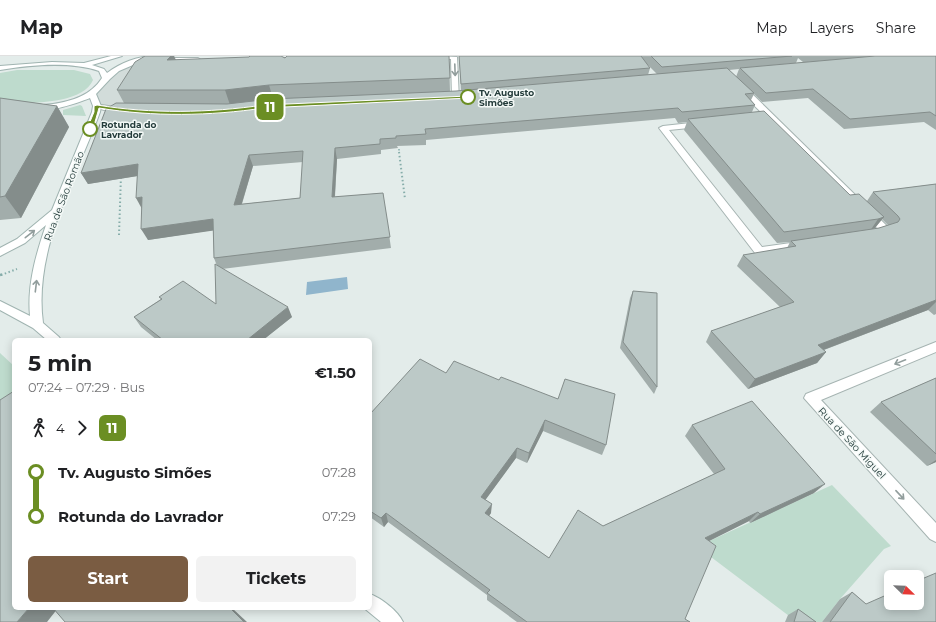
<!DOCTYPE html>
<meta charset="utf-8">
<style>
:root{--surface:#fff;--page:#f2f2f2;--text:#202124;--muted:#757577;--line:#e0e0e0;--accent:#7a5c42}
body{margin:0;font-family:Montserrat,sans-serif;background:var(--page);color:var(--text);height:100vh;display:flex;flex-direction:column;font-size:15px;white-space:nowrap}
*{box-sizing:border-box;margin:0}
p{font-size:13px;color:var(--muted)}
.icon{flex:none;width:22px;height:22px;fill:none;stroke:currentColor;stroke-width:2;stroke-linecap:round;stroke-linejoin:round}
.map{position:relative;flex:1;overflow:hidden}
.side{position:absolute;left:12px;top:282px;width:360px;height:272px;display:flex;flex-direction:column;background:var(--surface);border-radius:6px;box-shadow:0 2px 10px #0003}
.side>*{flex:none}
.badge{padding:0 8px;border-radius:6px;font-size:14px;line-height:26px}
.needle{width:26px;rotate:113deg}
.tools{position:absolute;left:884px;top:514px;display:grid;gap:8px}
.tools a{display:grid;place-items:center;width:40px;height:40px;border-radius:6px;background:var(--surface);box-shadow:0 2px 10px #0003;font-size:20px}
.map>.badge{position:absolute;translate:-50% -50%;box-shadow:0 0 0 2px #fff}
.legs{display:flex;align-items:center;gap:6px;height:44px;padding:0 16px;font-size:13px}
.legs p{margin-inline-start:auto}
.overview{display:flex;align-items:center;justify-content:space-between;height:68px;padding:0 16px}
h1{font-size:22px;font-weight:700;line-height:30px}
.action{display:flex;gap:8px;margin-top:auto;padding:8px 16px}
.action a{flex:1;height:46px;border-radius:6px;background:var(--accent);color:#fff;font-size:16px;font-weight:700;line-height:46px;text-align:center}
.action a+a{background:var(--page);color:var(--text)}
ul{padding:0 16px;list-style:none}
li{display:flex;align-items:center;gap:14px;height:44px;font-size:15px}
li i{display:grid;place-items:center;width:6px;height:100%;margin:0 5px;background:currentColor}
li i::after{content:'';width:10px;height:10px;margin:-5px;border:3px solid;border-radius:50%;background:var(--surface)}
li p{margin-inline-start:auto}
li:first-child i{background:linear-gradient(#0000 50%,currentColor 0)}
li:last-child i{background:linear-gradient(currentColor 50%,#0000 0)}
header{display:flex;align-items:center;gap:24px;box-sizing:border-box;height:56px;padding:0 20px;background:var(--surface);border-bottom:1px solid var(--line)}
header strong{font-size:19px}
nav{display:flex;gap:22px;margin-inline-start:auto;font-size:14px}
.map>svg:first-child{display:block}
.built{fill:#d2dcda}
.green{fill:#bedbcd}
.water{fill:#90b5cc}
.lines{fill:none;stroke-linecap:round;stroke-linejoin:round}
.lane-casing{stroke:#a6b4b2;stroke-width:2}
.street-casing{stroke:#a6b4b2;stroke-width:2}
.secondary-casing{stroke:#a0b4b1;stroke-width:2}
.path-far2{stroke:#86adaa;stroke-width:1.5;stroke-dasharray:1.5 2;stroke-linecap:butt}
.path-far1{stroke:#86adaa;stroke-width:2;stroke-dasharray:1.5 2.5;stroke-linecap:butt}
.path{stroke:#86adaa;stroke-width:2.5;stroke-dasharray:2 3;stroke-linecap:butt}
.lane{fill:#fff;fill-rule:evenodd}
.street{fill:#fff;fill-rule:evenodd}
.secondary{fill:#fff;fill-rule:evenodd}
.wall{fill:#a2adab;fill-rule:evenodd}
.shaded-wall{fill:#848d8b}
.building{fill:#bcc9c7;stroke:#848d8b;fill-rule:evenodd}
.oneway{stroke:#929e9d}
.line-1{fill:#6b8e23;stroke:#fff}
.stop-1-dot{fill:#fff;stroke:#6b8e23;stroke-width:2}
.labels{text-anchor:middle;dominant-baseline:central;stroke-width:3;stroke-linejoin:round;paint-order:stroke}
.far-stop-label{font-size:9px;font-weight:bold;fill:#243c3b;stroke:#f4f9f7;text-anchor:start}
.street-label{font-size:10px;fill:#243c3b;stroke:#f4f9f7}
</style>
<header>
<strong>Map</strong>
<nav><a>Map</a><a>Layers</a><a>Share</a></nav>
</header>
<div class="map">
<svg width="936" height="566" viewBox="0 0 936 566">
<rect width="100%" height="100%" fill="#e3ecea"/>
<polygon class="built" points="154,0 178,1 149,54 99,50 95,37 104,30 108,23 127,10"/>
<g class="green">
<path d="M17 14H74L90 18 93 24C82 50 23 47 0 47V17Z"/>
<polygon points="80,49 82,50 86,60 63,59 63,54"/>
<polygon points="0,297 14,310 14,339 0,348"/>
<polygon points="832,429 891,490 884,493 840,543 822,566 797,566 707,498 696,491"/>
</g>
<polygon class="water" points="347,221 348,233 306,239 307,226"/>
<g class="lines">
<defs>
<path id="lane" d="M738 30H744L889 172 890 174 889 176 871 182 759 198 755 197 659 72 663 70 764 59 738 34ZM768 64 878 173 870 176 762 191 669 74Z"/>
<g id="street">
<polygon points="160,0 168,0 171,2 198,2 201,4 198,6 169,6"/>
<polygon points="433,0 457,1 459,44 456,44 452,42 451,3 431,3 430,2"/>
<path d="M94 48 123 52 127 54C121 58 99 54 93 50Z"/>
<polygon points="936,286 936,296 821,344 936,467 936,486 930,483 804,342 806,338"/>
</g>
<g id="secondary">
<path d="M111 0H122L92 9 104 13 107 17C120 7 138 0 154 0L119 15 110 23 96 38 101 50 100 56C76 123 33 193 43 267L59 281 61 284H47L33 272 0 254V245L30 260C27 229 36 198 46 169L25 187 0 200V192L17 183 52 154 92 56 93 50 90 42C80 46 44 59 35 52 40 48 47 49 53 48 73 45 91 39 102 22L99 15C69 5 31 9 0 14V10L52 6 84 7Z"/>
<path d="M370 538C381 542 398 555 403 566H381L364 552H370Z"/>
</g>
</defs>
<use href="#lane" class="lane-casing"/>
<use href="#street" class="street-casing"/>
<use href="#secondary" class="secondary-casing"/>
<polyline class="path-far2" points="399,93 399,97"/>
<g class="path-far1">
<polyline points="399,96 405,143"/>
<polyline points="119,179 121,119"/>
<polyline points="1,219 17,213"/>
</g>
<polyline class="path" points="0,219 4,218"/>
<use href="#lane" class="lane"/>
<use href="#street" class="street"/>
<use href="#secondary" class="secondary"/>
</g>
<g class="wall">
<path d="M145 0H174L176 4 285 1 449 0 450 36 461 35 459 0H936V74L924 66 844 73 808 42 762 46 754 38 751 44 755 49 752 56 850 139 867 145 873 136 936 128V258L934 259 928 254 824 294 826 296 817 307 748 333 706 286 711 275 780 251 737 210 743 199 787 192 790 186 777 187 684 74 687 66 678 67 675 62 426 84V89L397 90 398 92 381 94V98L337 103 335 141 383 137 391 192 222 213 292 261 263 284H157L141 271 134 261 161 243 159 241 216 248 217 210 214 202 213 174 148 184 142 152 137 120 88 128 81 117 124 47 117 34ZM798 2 803 6 796 7ZM646 7 657 18 648 19 650 12ZM739 13 736 21 729 14ZM303 106 300 142 242 148 253 110ZM882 163 888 169 879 172 874 173 875 172Z"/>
<polygon points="0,42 57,50 69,71 21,162 0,164"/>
<polygon points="633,235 657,331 654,338 620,292 630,242"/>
<polygon points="446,317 499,324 558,343 606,389 602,399 543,375 527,407 516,402 485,444 491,457 489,460 549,502 603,470 714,418 685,380 692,369 814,437 750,467 749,465 709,485 685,563 690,566 517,566 487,544 487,539 388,466 384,471 370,461 370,358"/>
<polygon points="936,322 936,406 927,410 870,356 881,346"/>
<polygon points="852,536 866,548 936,566 822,566 840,543"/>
<polygon points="798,553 816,566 785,566 788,559"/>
</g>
<g class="shaded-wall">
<polygon points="169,0 174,0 180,14 167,4"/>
<polygon points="269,29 274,46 231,52 225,34"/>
<polygon points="57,50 69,71 21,162 5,140"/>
<polygon points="335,92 337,103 334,152 332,141"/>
<polygon points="249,99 253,110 238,160 234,149"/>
<polygon points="138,108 144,119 88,128 81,117"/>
<polygon points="142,141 142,153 136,142"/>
<polygon points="884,161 875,172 870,175 878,163"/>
<polygon points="213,163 217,174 148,184 141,173"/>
<polygon points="936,244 936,246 928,254 810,299 818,289"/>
<polygon points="288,251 292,261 263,284 247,284"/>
<polygon points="826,296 817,307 748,333 755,323"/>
<polygon points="545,364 543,375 527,407 529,397"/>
<polygon points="517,392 516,402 481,450 481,441"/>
<polygon points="936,404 936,406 927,410"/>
<polygon points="825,428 814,437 750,467 760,458"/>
<polygon points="492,448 491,457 485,466 485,457"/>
<polygon points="758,456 749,465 697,491 705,482"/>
<polygon points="386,457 388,466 384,471 381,462"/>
<polygon points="29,552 58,552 47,566 17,566"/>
<polygon points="230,552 232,552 247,566 244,566"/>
</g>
<g class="building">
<polygon points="145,0 171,0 167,4 249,1 250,0 281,0 285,2 287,0 449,0 450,22 269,29 225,34 117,34 135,6"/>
<polygon points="459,0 641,0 650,12 461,28"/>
<polygon points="651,0 792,0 662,11"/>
<polygon points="875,0 936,0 936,60 930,56 850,63 813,33 766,37 740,12"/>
<path d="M727 12 754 37 745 38 755 49 682 56 678 52 425 73 426 78 396 80V82L380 83V88L335 92 332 141 383 137 390 181 214 202 213 163 141 173 142 141 136 142 138 108 81 117 106 53 116 47 227 48 271 43 456 35ZM303 95 300 142 234 149 249 99Z"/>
<polygon points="0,42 57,50 5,140 0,141"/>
<polygon points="764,55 850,139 859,138 884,161 878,163 784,176 688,63"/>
<polygon points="936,128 936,244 818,289 826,296 755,323 711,275 794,246 743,199 796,190 791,185 879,172 898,166 900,163 898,160 873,136"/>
<polygon points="215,208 288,251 247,284 163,284 134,261 162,243 159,241 183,225 216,248"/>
<polygon points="633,235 657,237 657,331 623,286"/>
<polygon points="420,303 446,317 454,305 499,324 501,321 558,343 565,323 615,338 606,389 545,364 529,397 517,392 481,441 492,448 485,457 549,502 578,454 603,470 725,413 692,369 752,345 825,428 760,458 758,456 705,482 716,490 685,563 690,566 527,566 487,537 490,534 386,457 381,462 370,455 370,358"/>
<polygon points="936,322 936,398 881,346"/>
<polygon points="14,335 14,552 29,552 17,566 0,566 0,344"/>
<polygon points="936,517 936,566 830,566 852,536 866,548 891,537 891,547 917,547 917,525"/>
<polygon points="53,552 230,552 244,566 65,566"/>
<polygon points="798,553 816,566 794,566"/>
</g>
<defs><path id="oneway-shaft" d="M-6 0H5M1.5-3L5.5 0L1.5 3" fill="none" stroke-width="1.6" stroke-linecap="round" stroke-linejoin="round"/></defs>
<g class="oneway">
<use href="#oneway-shaft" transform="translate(455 14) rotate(88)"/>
<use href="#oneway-shaft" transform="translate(30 178) rotate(-38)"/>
<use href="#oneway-shaft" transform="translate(36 230) rotate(-83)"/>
<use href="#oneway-shaft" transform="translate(900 306) rotate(158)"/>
<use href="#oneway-shaft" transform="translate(900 439) rotate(47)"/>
</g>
<path class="line-1" d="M468 40 469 42 264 52C210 60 153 61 99 52L93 73 90 74 87 73 94 56V50L97 49C151 58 209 57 264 49Z"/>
<g class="stop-1-dot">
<circle cx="468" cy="41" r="7"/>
<circle cx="90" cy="73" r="7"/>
</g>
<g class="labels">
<g class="far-stop-label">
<text x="479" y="36">Tv. Augusto<tspan x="479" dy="10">Simões</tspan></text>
<text x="101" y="68">Rotunda do<tspan x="101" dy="10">Lavrador</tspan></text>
</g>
<g class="street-label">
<text transform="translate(64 140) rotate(-69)">Rua de São Romão</text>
<text transform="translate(852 387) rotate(47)">Rua de São Miguel</text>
</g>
</g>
</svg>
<div class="tools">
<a><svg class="needle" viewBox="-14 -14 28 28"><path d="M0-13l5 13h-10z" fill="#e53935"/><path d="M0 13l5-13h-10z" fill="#757577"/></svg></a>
</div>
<b class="badge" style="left:270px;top:51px;background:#6b8e23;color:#fff">11</b>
<section class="side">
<div class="overview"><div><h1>5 min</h1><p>07:24 – 07:29 · Bus</p></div><b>€1.50</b></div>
<div class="legs"><svg class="icon" aria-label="walk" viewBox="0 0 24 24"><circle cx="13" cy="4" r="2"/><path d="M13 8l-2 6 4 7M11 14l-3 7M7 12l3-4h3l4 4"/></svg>4<svg class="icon" aria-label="forward" viewBox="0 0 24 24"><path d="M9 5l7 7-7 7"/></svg><b class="badge" style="background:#6b8e23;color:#fff">11</b></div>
<ul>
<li><i style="color:#6b8e23"></i><b>Tv. Augusto Simões</b><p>07:28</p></li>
<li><i style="color:#6b8e23"></i><b>Rotunda do Lavrador</b><p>07:29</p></li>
</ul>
<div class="action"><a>Start</a><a>Tickets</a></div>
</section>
</div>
